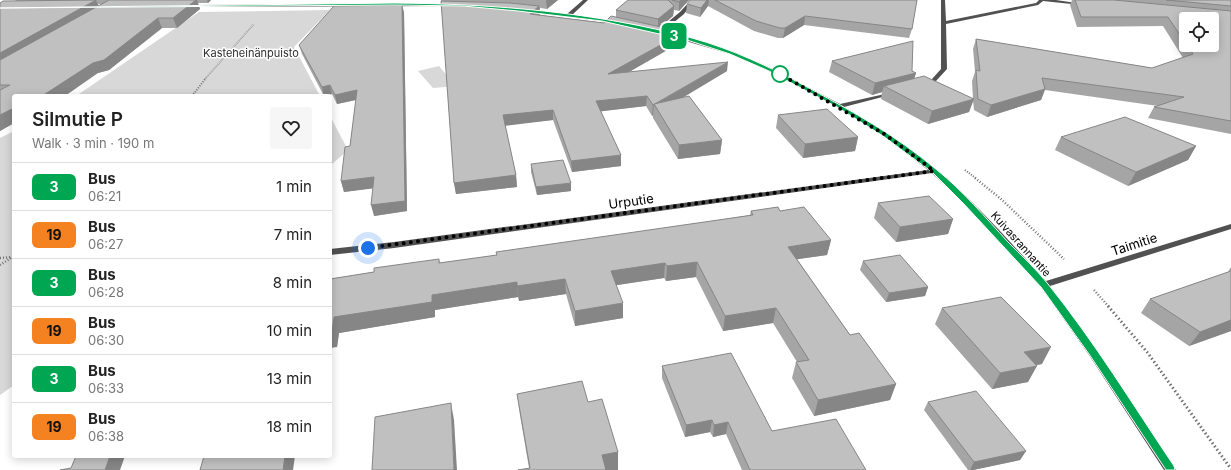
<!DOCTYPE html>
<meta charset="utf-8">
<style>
:root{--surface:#fff;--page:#f6f6f6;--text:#222;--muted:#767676;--line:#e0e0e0}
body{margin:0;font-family:Inter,sans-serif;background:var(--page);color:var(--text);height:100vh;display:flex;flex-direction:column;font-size:15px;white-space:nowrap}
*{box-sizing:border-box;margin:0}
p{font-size:13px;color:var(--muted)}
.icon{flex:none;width:22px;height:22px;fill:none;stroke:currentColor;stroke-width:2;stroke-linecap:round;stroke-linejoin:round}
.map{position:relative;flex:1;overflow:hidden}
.drawer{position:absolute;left:12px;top:94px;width:320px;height:364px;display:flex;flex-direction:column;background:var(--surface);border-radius:4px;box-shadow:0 2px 10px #0003}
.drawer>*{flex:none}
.badge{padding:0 8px;border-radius:6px;font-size:14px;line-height:26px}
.controls{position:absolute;left:1179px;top:12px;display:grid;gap:8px}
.controls a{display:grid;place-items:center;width:40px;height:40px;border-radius:4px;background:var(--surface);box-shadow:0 2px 10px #0003;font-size:20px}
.you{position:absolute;width:20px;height:20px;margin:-10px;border:3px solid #fff;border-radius:50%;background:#1a73e8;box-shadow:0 0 0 6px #1a73e833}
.map>.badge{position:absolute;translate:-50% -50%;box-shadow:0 0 0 2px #fff}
.round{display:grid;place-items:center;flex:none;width:42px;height:42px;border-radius:4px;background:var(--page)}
.overview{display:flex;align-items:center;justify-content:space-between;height:68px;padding:0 20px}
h1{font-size:19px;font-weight:600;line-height:30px}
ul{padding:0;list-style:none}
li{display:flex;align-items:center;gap:12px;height:48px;padding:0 20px;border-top:1px solid var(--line)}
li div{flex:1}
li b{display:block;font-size:15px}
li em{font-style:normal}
li .badge{min-width:44px;font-weight:700;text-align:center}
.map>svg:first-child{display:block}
.green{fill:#d8d8d8}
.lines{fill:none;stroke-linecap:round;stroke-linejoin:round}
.path-far3{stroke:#737373;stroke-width:1.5;stroke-dasharray:0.5 1;stroke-linecap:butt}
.path-far2{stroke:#737373;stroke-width:2;stroke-dasharray:1 1.5;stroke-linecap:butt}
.path-far1{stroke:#737373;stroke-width:2.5;stroke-dasharray:1 2;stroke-linecap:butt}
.path{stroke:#737373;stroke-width:3;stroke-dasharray:1.5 2.5;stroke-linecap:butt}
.lane{fill:#515151;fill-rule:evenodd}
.street{fill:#515151;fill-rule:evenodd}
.wall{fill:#a5a5a5;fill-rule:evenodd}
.shaded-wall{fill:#868686}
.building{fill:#c0c0c0;stroke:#868686}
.line{fill:#00a651;stroke:#fff}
.walk{stroke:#000;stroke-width:4;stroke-dasharray:0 7.2}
.stop-dot{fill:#fff;stroke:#00a651;stroke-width:2}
.labels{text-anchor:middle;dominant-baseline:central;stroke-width:3;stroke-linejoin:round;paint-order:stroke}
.far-park-label{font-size:11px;fill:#2f2f2f;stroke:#fff}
.far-street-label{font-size:11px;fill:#000;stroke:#fff}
.street-label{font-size:13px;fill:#000;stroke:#fff}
</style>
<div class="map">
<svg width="1231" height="470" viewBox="0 0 1231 470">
<rect width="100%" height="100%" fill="#fff"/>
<g class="green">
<polygon points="330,10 294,47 320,96 76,96 199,12"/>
<polygon points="439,66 449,78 469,85 433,88 418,71"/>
<polygon points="330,116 348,150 330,166"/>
<polygon points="14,131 14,385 0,395 0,138"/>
</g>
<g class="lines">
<polyline class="path-far3" points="205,79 254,24"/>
<g class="path-far2">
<polyline points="192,96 206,78"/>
<polyline points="965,170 977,179"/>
</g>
<g class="path-far1">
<polyline points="975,178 1001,199 1064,259"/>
<polyline points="0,258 12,257"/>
<polyline points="0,265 14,256"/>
<polyline points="1094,290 1109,307"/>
</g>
<polyline class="path" points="1108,306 1147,352 1231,469"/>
<polygon class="lane" points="691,0 695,0 684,14 661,33 657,33 657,31 680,12"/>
<g class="street">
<polygon points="583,0 588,0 572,15 616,21 618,22 616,23 531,12 529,11 531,10 567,14"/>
<polygon points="941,0 945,0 946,21 1036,3 1039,0 1056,0 1083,4 1081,5 1043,1 1038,5 946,24 947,69 936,81 923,87 920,85 921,84 932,79 941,69"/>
<polygon points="451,4 453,4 453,6 189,7 187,6 189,5"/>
<path d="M672 35 734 52 773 69 840 104 894 92V94L844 107C876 126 909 146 937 170 977 204 1011 243 1046 281L1231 224V229L1050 286 1095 349 1176 470H1164L1089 355 1041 287 974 213 932 173 394 248 330 255V249L394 242 928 170 884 136 837 107 769 71 730 54 672 37Z"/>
</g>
</g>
<g class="wall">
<path d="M15 0H211L208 3H198L200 9 177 28H162L109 70 14 96V123L0 131V3L16 1ZM98 4H103L99 6Z"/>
<polygon points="441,0 558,0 547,9 540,8 540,15 604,23 616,17 616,10 628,0 689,0 679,11 674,10 673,16 660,27 684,32 683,41 629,72 727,71 683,97 722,140 720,154 678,159 653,118 653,115 652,116 646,106 601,111 621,166 572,172 553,120 505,125 516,175 517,187 456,194 454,183"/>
<polygon points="690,0 917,0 912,29 909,38 804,25 783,38 778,38 754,31 708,6 700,17 686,13 687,4"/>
<path d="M1072 0H1231V134L1148 118 1154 107 1158 106 1045 90 1041 100 987 117 974 110 973 100 969 112 928 124 881 99 882 92 872 95 829 72 832 61 912 71 916 73 914 79 973 99 972 81 975 72 973 49 976 39 1152 68 1183 58 1163 26 1077 27 1070 5ZM1186 19 1212 45H1186Z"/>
<polygon points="404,12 407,211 374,216 373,188 344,192 341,181 350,146 356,100 337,104 332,94 324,96 302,54 299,45"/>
<polygon points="778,115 858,137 855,151 803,158 776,128"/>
<polygon points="1061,137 1196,146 1188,160 1128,186 1055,150"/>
<polygon points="531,164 571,191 537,195 531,172"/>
<polygon points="878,203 953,219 948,234 896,242 874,218"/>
<polygon points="751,211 780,211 831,240 827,255 797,259 850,335 896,384 890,400 814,416 792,378 796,362 797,362 773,323 723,331 696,277 666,281 664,278 616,285 623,318 575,326 566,294 519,301 518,297 435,310 435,317 339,333 337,347 330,279 374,272 439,259 440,263 497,255 750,215"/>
<polygon points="863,261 928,287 925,296 886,302 860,270"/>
<polygon points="1231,267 1231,331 1189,346 1141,313 1150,299 1228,272"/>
<polygon points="942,308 1042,364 1036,365 1028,382 992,389 935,324"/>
<polygon points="662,366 772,431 866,470 742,470 726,434 713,437 710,432 685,437 662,378"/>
<polygon points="517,394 588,402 618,452 618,470 518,470 529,468 520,415"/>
<polygon points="928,402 1026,451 1020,460 973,470 968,470 924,410"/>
</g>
<g class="shaded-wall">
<polygon points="96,0 100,10 0,67 0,53"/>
<polygon points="196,0 197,0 200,9 177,28 173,18"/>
<polygon points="207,0 211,0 208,3"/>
<polygon points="546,0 558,0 547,9"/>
<polygon points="681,0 689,0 679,11 679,2"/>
<polygon points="707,0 709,0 708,6 700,17 701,8"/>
<polygon points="402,5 404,12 407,211 374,216 371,205"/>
<polygon points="539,6 540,15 530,14"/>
<polygon points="674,6 673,16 658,29 658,19"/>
<polygon points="805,16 804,25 783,38 785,28"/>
<polygon points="158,18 162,28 109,70 98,73 65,96 42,96"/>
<polygon points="684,32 683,41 608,84 608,74"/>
<polygon points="728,62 727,71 659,112 654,105"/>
<polygon points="916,73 912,85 884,86 882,92 872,95 875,83"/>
<polygon points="330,85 332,94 324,96 322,87"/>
<polygon points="1045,89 1041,100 987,117 991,105"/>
<polygon points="357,90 360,99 337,104 335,95"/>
<polygon points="647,96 646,106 596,112 596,101"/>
<polygon points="974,99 969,112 928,124 932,111"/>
<polygon points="653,105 654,105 653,115 652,116"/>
<polygon points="14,108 14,123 0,131 0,115"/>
<polygon points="553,110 553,120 504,126 503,115"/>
<polygon points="858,137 855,151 803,158 805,144"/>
<polygon points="722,140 720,154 678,159 679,145"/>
<polygon points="1196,146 1188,160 1128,186 1136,172"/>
<polygon points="621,155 621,166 572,172 571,161"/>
<polygon points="516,175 517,187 456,194 454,183"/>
<polygon points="374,177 376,188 344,192 341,181"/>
<polygon points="571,183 571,191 537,195 536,187"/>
<polygon points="953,219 948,234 896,242 900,227"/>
<polygon points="831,240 827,255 785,261 788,247"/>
<polygon points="697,262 696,277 666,281 667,266"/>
<polygon points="665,263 664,278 611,286 611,271"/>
<polygon points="565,279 566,294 519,301 517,286"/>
<polygon points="517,282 518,297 435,310 435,317 339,333 337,347 330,348 330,332 334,317 432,295"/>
<polygon points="928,287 925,296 886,302 889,293"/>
<polygon points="623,303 623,318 575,326 575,311"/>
<polygon points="776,308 773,323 723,331 725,316"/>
<polygon points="1231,320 1231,331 1189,346 1200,332"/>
<polygon points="1051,347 1042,364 1016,369 1024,352"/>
<polygon points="1037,366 1028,382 992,389 1000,373"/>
<polygon points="896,384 890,400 814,416 818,400"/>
<polygon points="451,403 454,420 457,470 454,470"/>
<polygon points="712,420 710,432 685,437 686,425"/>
<polygon points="728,422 726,434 713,437 714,425"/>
<polygon points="1026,451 1020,460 973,470 970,470 974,462"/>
<polygon points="618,452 618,470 603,470 602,455"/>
<polygon points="110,456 125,456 120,470 105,470"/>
<polygon points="285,456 295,456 293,470 283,470"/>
</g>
<g class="building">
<polygon points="96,0 0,53 0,3 3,1"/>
<polygon points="109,0 196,0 173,18 158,18 104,60 93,63 42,96 14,96 14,108 0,115 0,90 10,85 0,85 0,60"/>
<polygon points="628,0 668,0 674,6 658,19 616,10"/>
<polygon points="672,0 681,0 679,2"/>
<polygon points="690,0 707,0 701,8 687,4"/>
<polygon points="715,0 917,0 912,29 805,16 785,28 780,28 756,21"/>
<polygon points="1075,0 1114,0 1231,11 1231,121 1154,107 1184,97 1042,78 1045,89 991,105 978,99 976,70 980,71 976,39 1152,68 1193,54 1187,45 1212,45 1212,19 1186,19 1186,44 1168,17 1081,17"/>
<polygon points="1166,0 1231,0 1231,6"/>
<polygon points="441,1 510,3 539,6 530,14 604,23 611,16 684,32 608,74 728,62 653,105 647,96 596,101 621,155 571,161 553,110 503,115 516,175 454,183"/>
<polygon points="402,5 405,201 371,205 374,177 341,181 345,147 350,146 357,90 335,95 330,85 322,87 299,45 334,6"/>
<polygon points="913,41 912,71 916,73 875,83 832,61"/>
<polygon points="924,76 974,99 932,111 884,86"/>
<polygon points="689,96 722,140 679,145 654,104"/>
<polygon points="827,109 858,137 805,144 778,115"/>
<polygon points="1125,117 1196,146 1136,172 1061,137"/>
<polygon points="563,160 571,183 536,187 531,164"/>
<polygon points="929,196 953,219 900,227 878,203"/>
<polygon points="778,207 780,211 804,207 831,240 788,247 850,335 859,333 896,384 818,400 796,362 809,360 776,308 725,316 697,262 667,266 665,263 611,271 623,303 575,311 565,279 517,286 517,282 432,295 432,302 334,317 332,332 330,332 330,279 374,272 374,268 439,259 439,263 497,255 496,252 753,215 751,211"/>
<polygon points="900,255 928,287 889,293 863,261"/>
<polygon points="1231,271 1231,320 1200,332 1150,299"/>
<polygon points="1001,297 1051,347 1024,352 1037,366 1000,373 942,308"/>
<polygon points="731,353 772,431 836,419 866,470 750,470 728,422 714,425 712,420 686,425 662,366"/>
<polygon points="582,381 588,402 602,399 618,452 602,455 606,470 518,470 530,468 517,394"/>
<polygon points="976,391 1026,451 974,462 928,402"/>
<polygon points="451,403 454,470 372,470 375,417"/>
<polygon points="76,456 110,456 105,470 60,470 71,468"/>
<polygon points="204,456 285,456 283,470 200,470"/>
</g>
<path class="line" d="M395 3C495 4 595 12 692 38 732 49 770 67 807 87 852 111 897 136 937 170 963 191 985 217 1008 242 1021 255 1036 269 1048 284 1094 341 1133 405 1174 466L1175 470H1166L1089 354 1041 287 963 203 932 172 883 136 837 107 769 71 730 54 690 41 602 21 518 11 463 6 395 5 0 8Z"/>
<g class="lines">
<polyline class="walk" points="368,248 934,171 886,135 780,74"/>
</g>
<circle class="stop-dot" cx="780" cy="74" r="8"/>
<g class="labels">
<g class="far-park-label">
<text x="251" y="53">Kasteheinänpuisto</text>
</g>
<g class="far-street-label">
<text transform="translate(1021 244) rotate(48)">Kuivasrannantie</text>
</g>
<g class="street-label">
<text transform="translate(631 201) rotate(-8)">Urputie</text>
<text transform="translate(1134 244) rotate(-18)">Taimitie</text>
</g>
</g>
</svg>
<div class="controls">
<a><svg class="icon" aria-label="locate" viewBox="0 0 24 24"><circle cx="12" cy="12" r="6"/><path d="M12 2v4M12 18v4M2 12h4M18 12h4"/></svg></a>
</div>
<div class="you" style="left:368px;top:248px"></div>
<b class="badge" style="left:674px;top:36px;background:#00a651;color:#fff">3</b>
<section class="drawer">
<div class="overview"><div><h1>Silmutie P</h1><p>Walk · 3 min · 190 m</p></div><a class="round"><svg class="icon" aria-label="heart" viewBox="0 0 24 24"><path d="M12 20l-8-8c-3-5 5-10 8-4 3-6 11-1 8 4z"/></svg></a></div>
<ul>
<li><span class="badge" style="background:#00a651;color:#fff">3</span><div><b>Bus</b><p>06:21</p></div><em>1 min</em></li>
<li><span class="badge" style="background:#f58220;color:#111">19</span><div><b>Bus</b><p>06:27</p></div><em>7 min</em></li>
<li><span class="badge" style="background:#00a651;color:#fff">3</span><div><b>Bus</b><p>06:28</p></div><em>8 min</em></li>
<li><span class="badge" style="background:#f58220;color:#111">19</span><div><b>Bus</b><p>06:30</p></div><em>10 min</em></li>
<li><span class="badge" style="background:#00a651;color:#fff">3</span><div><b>Bus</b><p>06:33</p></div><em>13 min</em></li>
<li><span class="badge" style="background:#f58220;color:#111">19</span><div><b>Bus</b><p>06:38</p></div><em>18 min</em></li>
</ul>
</section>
</div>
